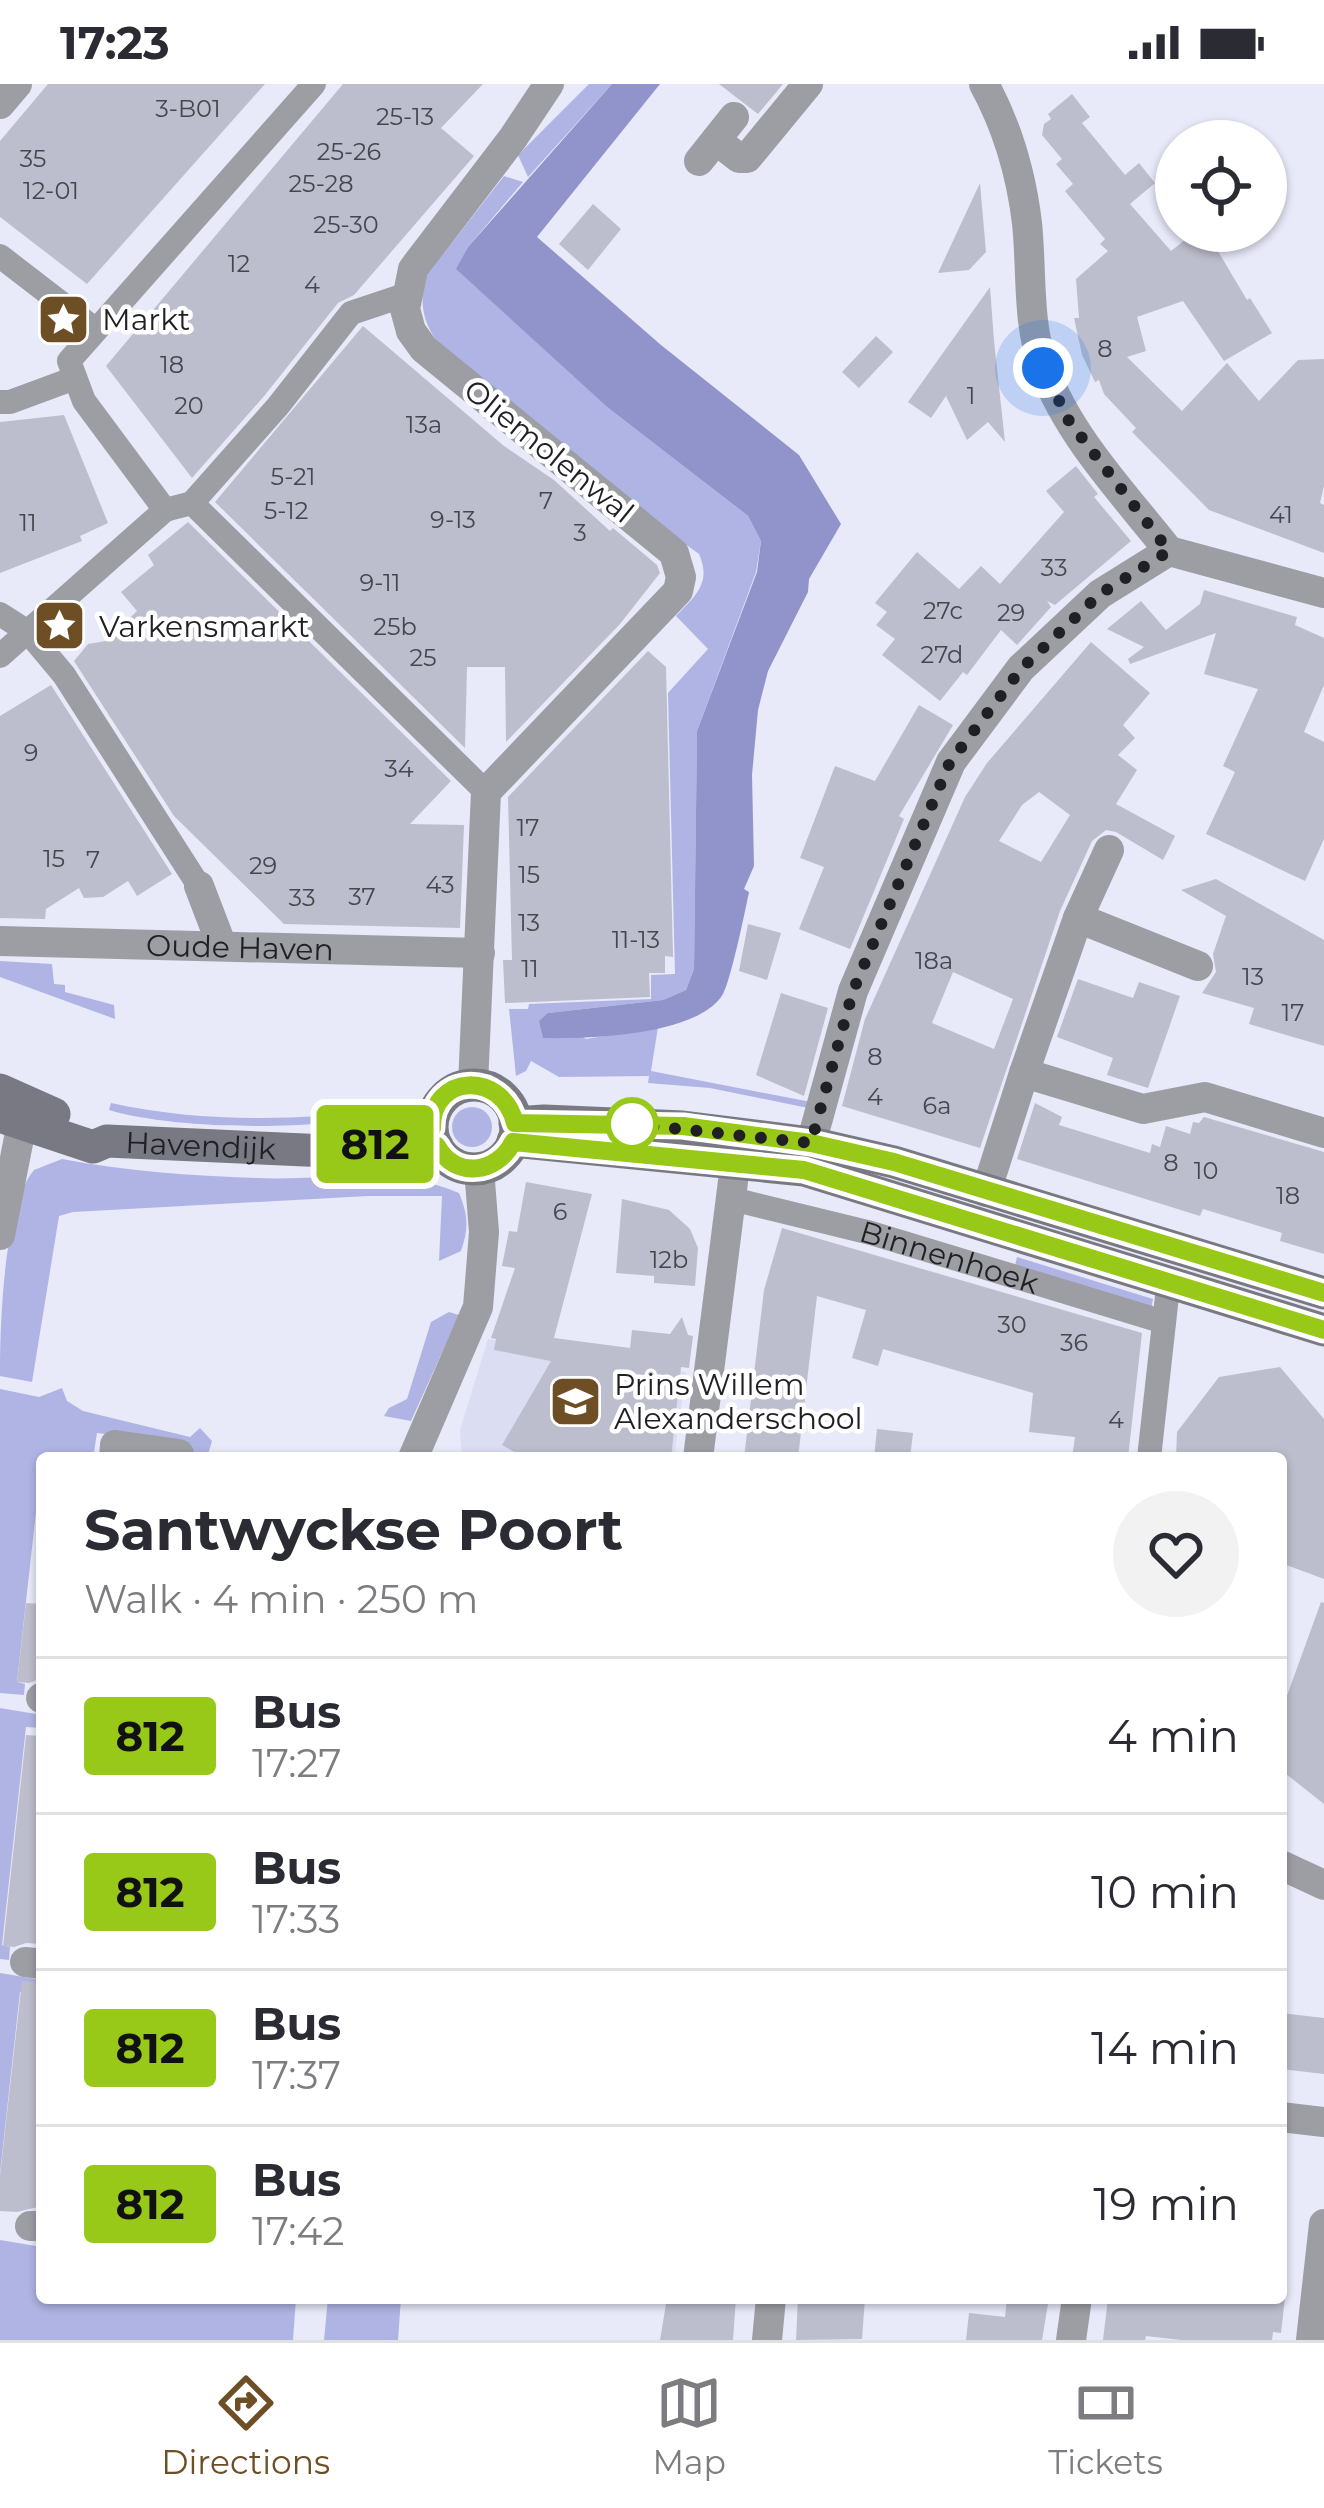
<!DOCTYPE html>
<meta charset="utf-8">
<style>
:root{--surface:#fff;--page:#f2f2f3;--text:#2b2b33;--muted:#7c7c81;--line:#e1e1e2;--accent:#6e4e24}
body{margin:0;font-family:Montserrat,sans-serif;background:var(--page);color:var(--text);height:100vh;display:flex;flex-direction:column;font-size:45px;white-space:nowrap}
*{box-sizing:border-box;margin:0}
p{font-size:39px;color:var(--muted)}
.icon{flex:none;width:66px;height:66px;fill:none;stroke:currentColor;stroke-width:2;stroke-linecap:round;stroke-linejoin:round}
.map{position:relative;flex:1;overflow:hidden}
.details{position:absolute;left:36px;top:1368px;width:1251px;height:852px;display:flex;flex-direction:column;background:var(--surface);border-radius:12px;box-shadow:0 3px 9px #0004}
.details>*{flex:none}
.badge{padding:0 24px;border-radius:9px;font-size:42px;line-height:78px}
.fabs{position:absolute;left:1155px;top:36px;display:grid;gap:24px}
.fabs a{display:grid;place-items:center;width:132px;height:132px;border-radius:50%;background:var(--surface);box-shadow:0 3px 9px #0004;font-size:60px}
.you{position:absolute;width:60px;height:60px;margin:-30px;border:9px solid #fff;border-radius:50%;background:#1a73e8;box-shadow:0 0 0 18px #1a73e833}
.map>.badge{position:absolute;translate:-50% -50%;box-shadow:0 0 0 6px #fff}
.round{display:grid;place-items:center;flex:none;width:126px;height:126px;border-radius:63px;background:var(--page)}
.head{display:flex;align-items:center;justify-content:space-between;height:204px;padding:0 48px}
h1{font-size:57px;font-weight:700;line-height:90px}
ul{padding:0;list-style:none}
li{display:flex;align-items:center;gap:36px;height:156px;padding:0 48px;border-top:3px solid var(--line)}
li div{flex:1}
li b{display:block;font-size:45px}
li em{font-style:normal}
li .badge{min-width:132px;font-weight:700;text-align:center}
.status{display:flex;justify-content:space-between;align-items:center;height:84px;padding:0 60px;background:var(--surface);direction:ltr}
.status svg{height:33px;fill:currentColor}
.tabs{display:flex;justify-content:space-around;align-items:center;height:168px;border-top:3px solid var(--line);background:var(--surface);font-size:33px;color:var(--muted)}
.tabs a{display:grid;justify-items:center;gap:6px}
.tabs .selected{color:var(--accent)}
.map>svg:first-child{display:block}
.built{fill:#dbddf3}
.green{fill:#b0b4e4}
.water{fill:#9194ca}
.building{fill:#bdbecd;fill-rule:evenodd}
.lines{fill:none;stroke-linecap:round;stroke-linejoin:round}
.pedestrian{stroke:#9d9da4;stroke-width:24}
.minor{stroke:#9d9da4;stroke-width:30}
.secondary{stroke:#787982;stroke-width:33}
.line-casing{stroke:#fff;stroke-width:27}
.line{stroke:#98c818;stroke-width:18}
.walk{stroke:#1f1f24;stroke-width:12;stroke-dasharray:0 21.6}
.stop-dot{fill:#fff;stroke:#98c818;stroke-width:6}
.labels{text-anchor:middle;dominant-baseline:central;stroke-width:9;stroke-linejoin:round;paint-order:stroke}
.number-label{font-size:24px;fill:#46474e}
.poi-label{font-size:30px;fill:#1f1f24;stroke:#fff;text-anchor:start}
.street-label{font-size:30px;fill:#1f1f24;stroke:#fff}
</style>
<div class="status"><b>17:23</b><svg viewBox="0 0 49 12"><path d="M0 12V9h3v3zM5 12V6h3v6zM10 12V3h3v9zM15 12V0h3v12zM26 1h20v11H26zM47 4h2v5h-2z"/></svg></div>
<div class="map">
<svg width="1324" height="2256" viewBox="0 0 1324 2256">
<rect width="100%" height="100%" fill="#e8e9f9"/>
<polygon class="built" points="488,1255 686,1288 674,1374 462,1374 460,1346"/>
<g class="green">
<polygon points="589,0 612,0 528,93 518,71"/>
<path d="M504 92 523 98 468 163 457 185 607 323 748 432 761 457 756 488 697 647 694 885 686 906 663 916 548 929 586 955 658 943 651 987 811 1018 808 1024 710 1004 648 999 649 992 559 993 531 977 526 987 516 992 509 925H528L529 920 651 915V891L675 890 668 609 708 565 676 532C695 512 712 499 699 470L588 390 444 267C424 242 418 223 426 192Z"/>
<polygon points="0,877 52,880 54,900 65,901 65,908 114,921 115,935 0,893"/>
<path d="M111 1019C201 1039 294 1036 384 1027L385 1030C318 1047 175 1046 109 1026Z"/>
<circle cx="472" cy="1043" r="20"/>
<path d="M62 1075C126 1087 192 1092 257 1094 328 1097 393 1081 459 1109 468 1131 469 1144 461 1167L439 1177 442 1112H368L73 1128 59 1132 32 1298 0 1292C0 1243 3 1123 34 1086Z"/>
<polygon points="1017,1173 1153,1215 1151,1226 1015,1182"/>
<polygon points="449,1228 459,1231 411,1337 384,1332 389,1324 407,1315 431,1238"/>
<polygon points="62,1304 67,1317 83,1327 190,1353 200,1344 212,1357 207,1374 190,1374 190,1361 97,1349 93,1374 42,1374 17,1598 25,1600 24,1611 0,1609 0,1305 39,1313"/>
<polygon points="0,1624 42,1631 42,1644 26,1643 2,1861 10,1863 9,1876 0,1875"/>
<polygon points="0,1889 42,1896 42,1909 20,1908 0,2089"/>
<polygon points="0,2156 42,2163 42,2214 296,2214 293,2256 0,2256"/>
<polygon points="328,2214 401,2214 398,2256 324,2256"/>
</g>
<path class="water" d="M612 0H660L537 153 661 261 799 371 841 440 809 495 808 508 768 587 758 626 752 691 754 782 744 805 749 808C745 828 731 895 723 910 698 952 587 955 543 954L539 937 548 929 663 916 686 906 694 885 697 647 757 488 761 457 748 432 607 323 456 185 468 163Z"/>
<g class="building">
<polygon points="48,0 265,0 87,200 0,133 0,57"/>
<polygon points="343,0 483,0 441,44 474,72 354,211 338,219 265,311 192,394 106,282"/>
<polygon points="719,0 783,0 758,30"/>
<polygon points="1072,10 1090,33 1082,39 1125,91 1139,79 1155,99 1130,120 1171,167 1196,147 1206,147 1247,216 1250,214 1272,249 1224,277 1183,217 1137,233 1146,267 1127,273 1182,327 1227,279 1259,317 1298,276 1324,275 1324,402 1320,419 1324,421 1324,469 1209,426 1132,348 1136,344 1104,310 1099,296 1095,298 1082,271 1074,234 1079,234 1076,195 1108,167 1100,160 1105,155 1065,107 1073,100 1056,80 1062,75 1042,51 1044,40 1051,35 1048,30"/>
<polygon points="980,99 986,168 969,186 938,189"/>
<polygon points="593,120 621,145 588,186 559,160"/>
<polygon points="990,203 994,257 1005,358 988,338 967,356 946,312 931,334 908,318"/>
<polygon points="363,242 504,362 554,396 610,447 613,444 657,481 660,489 620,540 506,658 505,583 467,583 465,664 215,418"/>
<polygon points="876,252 893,268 859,304 842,288"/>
<polygon points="64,331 108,439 80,452 82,457 0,489 0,338"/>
<polygon points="1076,382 1098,410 1094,413 1131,457 1055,521 1047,517 1051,523 1017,561 1001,546 967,591 963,588 940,617 882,571 895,555 876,541 887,528 875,519 917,468 959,505 981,482 1000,500 1064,428 1046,407"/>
<polygon points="188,438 451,697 410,740 464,741 460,844 284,840 174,732 74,577 88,560 106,557 137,527 121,508 154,481 148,471"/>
<polygon points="1204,506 1297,533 1295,541 1324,554 1324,601 1304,648 1324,658 1324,755 1305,797 1206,750 1235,688 1223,682 1258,605 1204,590 1216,549 1130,580 1128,575 1144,563 1107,545 1141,517 1166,546 1200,520"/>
<path d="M1091 558 1150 609 1123 641 1135 654 1118 671 1137 686 1116 720 1175 752 1163 776 1116 748 1106 746 1092 757 1060 827 980 1064 842 1022 865 935 965 713 987 679ZM1039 708 1070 731 1041 778 999 757 1022 721ZM953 888 1013 915 994 965 932 939Z"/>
<polygon points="648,567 666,583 673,873 665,872 665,889 649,889 650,913 505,919 503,876 512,876 508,713"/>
<polygon points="51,601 172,790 137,812 128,797 103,813 84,814 79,804 46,825 45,835 0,834 0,632"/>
<polygon points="919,621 953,641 899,732 904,735 850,865 799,845 824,783 800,774 835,682 875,697"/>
<polygon points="1216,795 1324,856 1324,962 1249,940 1254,924 1202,909 1216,888 1213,870 1226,832 1181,806"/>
<polygon points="748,840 781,849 767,896 739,887"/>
<polygon points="1078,895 1133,914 1139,898 1180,912 1148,1004 1107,991 1113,974 1057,953"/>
<polygon points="781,909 828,924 804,1012 756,991"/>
<polygon points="1035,1019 1062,1033 1059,1041 1150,1069 1152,1060 1160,1063 1166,1042 1190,1050 1193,1038 1199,1039 1204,1033 1324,1068 1324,1170 1280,1157 1282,1149 1203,1125 1200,1132 1017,1075"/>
<polygon points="526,1098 592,1110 554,1254 630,1264 632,1246 670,1250 682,1233 688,1251 693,1252 689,1284 681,1283 671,1374 525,1374 502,1361 551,1277 494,1266 496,1255 491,1254 515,1184 502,1182 509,1147 517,1148"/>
<polygon points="622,1115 669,1126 690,1145 698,1164 695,1202 654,1199 654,1192 616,1189"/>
<polygon points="782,1144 1142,1249 1128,1374 1072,1374 1075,1353 1029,1348 1033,1309 883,1265 878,1282 852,1274 866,1226 817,1212 798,1374 744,1374 764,1206"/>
<polygon points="1280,1283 1324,1335 1324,1495 1281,1479 1281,1374 1176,1374 1177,1348 1219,1293"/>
<polygon points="877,1345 913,1349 910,1374 874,1374"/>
<polygon points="1321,1518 1324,1519 1324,1720 1281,1686 1281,1628"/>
<polygon points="26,1519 42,1520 42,1594 29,1599 17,1598"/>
<polygon points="26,1651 42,1652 42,1860 26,1859 14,1863 3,1862"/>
<polygon points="22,1897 42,1899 42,2122 17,2128 0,2127 0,2091"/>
<polygon points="1281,1929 1324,1934 1324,1990 1281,1985"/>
<polygon points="667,2214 736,2214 733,2256 660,2256"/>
<polygon points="798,2214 865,2214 862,2255 796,2256"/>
<polygon points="1007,2214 1049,2214 1042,2256 966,2256 969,2229 1005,2233"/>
<polygon points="1108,2214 1285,2214 1281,2249 1273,2248 1272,2256 1181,2256 1146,2252 1145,2256 1103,2256"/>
</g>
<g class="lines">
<g class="pedestrian">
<polyline points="314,0 69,277 84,317 165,426 192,419 486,708"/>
<polyline points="0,172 96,246"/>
<polyline points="0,318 10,318 75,294"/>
<polyline points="192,419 278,322 351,229 405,211"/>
<polyline points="0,530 28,548 64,591 199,802"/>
<polyline points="0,572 165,426"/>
<path id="s1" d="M732 1115 871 1149 1164 1238"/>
<polyline points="1149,1374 1167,1212"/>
</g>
<g class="minor">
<path d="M984 0C1008 44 1021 89 1027 139 1032 187 1027 240 1044 285 1069 353 1125 411 1169 467"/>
<polyline points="0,20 17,0"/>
<polyline points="716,56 739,74 747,74 808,0"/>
<polyline points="699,77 734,33"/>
<polyline points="199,802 222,862"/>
<polyline points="1078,834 1198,882"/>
<path id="s2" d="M0 857 480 869"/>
<polyline points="1024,989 1078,834 1109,766"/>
<polyline points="473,1001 486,708 678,507 681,493 674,469 424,265 411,247 405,225 413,185 513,54 549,0"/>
<polyline points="806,1078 853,907 951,678 1021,584 1100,510 1169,467 1324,509"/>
<polyline points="986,1108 1024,989 1143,1025 1205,1013 1324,1049"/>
<polyline points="0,1151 19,1054 32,1020"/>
<polyline points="114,1374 115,1361 179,1370 179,1374"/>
<polyline points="413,1374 478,1223 484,1148 479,1085"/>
<polyline points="698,1374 738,1058"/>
<polyline points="41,1614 42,1614"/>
<polyline points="1281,1781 1324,1801"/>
<polyline points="25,1878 42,1880"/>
<polyline points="1281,2033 1324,2038"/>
<polyline points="30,2142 42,2142"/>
<polyline points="767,2256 771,2214"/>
<polyline points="1071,2256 1077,2214"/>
<polyline points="1311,2256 1324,2140"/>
</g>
<g class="secondary">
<circle cx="474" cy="1043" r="42"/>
<polyline points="0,1006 54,1030"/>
<path id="s3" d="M0 1032 93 1063 107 1057 394 1070 437 1062"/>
<polyline points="515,1039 544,1037 683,1043 811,1059 894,1078 1324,1209"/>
<polyline points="513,1057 804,1086 1324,1246"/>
</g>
</g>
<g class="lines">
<defs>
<path id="line" d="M1324 1209 894 1078 811 1059 683 1042 515 1039C502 986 431 990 432 1044L387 1053 364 1067 394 1070 437 1062C455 1095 497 1090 513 1058L804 1086 1324 1246"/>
</defs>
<use href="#line" class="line-casing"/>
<use href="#line" class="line"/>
<polyline class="walk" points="632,1040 811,1059 853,907 950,678 1022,584 1100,510 1169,467 1069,337 1043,284"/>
</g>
<defs>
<symbol id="sight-square" viewBox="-11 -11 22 22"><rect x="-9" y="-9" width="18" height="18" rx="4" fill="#6e4e24" stroke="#fff"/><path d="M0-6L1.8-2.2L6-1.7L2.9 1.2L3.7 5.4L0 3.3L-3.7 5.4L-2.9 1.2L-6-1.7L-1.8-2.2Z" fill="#fff"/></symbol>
<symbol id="school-square" viewBox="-11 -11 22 22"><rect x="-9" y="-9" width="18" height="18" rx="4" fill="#6e4e24" stroke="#fff"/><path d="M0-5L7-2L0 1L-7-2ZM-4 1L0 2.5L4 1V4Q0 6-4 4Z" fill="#fff"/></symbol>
</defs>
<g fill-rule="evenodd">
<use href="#sight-square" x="34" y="206" width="59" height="59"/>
<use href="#sight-square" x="30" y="512" width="59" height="59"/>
<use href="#school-square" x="546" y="1288" width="59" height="59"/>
</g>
<circle class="stop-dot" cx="632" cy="1040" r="24"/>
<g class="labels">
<g class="number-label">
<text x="188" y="24">3-B01</text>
<text x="405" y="32">25-13</text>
<text x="349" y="67">25-26</text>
<text x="33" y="74">35</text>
<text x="321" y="99">25-28</text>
<text x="51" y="106">12-01</text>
<text x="346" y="140">25-30</text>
<text x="239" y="179">12</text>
<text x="312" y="200">4</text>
<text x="1105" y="264">8</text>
<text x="172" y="280">18</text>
<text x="971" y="311">1</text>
<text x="189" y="321">20</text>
<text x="424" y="340">13a</text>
<text x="293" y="392">5-21</text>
<text x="546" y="416">7</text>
<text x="286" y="426">5-12</text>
<text x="1281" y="430">41</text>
<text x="453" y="435">9-13</text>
<text x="28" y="438">11</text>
<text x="580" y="448">3</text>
<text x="1054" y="483">33</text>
<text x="380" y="498">9-11</text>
<text x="943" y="526">27c</text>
<text x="1011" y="528">29</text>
<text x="395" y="542">25b</text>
<text x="942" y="570">27d</text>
<text x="423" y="573">25</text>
<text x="31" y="668">9</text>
<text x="399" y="684">34</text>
<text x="528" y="743">17</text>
<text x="54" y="774">15</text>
<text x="93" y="775">7</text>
<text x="263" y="781">29</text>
<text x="529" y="790">15</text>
<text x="440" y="800">43</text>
<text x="362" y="812">37</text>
<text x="302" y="813">33</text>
<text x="529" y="838">13</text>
<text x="636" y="855">11-13</text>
<text x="934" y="876">18a</text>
<text x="530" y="884">11</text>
<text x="1253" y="892">13</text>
<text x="1293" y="928">17</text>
<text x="875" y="972">8</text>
<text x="875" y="1012">4</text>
<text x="937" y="1021">6a</text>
<text x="1171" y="1078">8</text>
<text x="1206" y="1086">10</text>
<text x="1288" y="1111">18</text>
<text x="560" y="1127">6</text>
<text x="669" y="1175">12b</text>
<text x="1012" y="1240">30</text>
<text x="1074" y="1258">36</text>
<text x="1116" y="1335">4</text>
</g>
<g class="poi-label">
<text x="102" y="235">Markt</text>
<text x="99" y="542">Varkensmarkt</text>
<text x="614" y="1300">Prins Willem<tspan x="614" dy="34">Alexanderschool</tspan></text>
</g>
<g class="street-label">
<text transform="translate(549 367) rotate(39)">Oliemolenwal</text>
<text stroke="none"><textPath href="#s2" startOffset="240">Oude Haven</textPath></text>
<text stroke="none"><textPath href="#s3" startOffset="207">Havendijk</textPath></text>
<text stroke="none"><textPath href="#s1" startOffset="225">Binnenhoek</textPath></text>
</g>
</g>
</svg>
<div class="fabs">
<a><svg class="icon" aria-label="locate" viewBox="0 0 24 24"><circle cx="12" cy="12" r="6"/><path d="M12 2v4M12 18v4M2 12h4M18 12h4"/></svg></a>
</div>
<div class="you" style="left:1043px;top:284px"></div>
<b class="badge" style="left:375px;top:1060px;background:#98c818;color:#111">812</b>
<section class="details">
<div class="head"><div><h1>Santwyckse Poort</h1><p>Walk · 4 min · 250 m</p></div><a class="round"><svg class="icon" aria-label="heart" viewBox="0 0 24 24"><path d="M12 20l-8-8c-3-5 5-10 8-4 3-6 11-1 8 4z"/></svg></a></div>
<ul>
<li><span class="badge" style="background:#98c818;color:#111">812</span><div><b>Bus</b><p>17:27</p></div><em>4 min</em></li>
<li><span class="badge" style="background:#98c818;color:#111">812</span><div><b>Bus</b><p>17:33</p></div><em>10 min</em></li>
<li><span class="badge" style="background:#98c818;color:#111">812</span><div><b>Bus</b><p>17:37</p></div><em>14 min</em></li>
<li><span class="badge" style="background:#98c818;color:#111">812</span><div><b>Bus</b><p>17:42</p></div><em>19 min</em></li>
</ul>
</section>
</div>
<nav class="tabs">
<a class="selected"><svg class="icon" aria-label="directions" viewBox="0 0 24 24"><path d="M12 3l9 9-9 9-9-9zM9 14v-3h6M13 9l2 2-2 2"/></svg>Directions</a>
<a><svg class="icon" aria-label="map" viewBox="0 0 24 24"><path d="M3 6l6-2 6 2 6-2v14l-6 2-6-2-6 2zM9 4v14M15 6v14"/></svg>Map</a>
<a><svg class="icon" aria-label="tickets" viewBox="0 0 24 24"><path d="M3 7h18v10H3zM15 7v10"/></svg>Tickets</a>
</nav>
